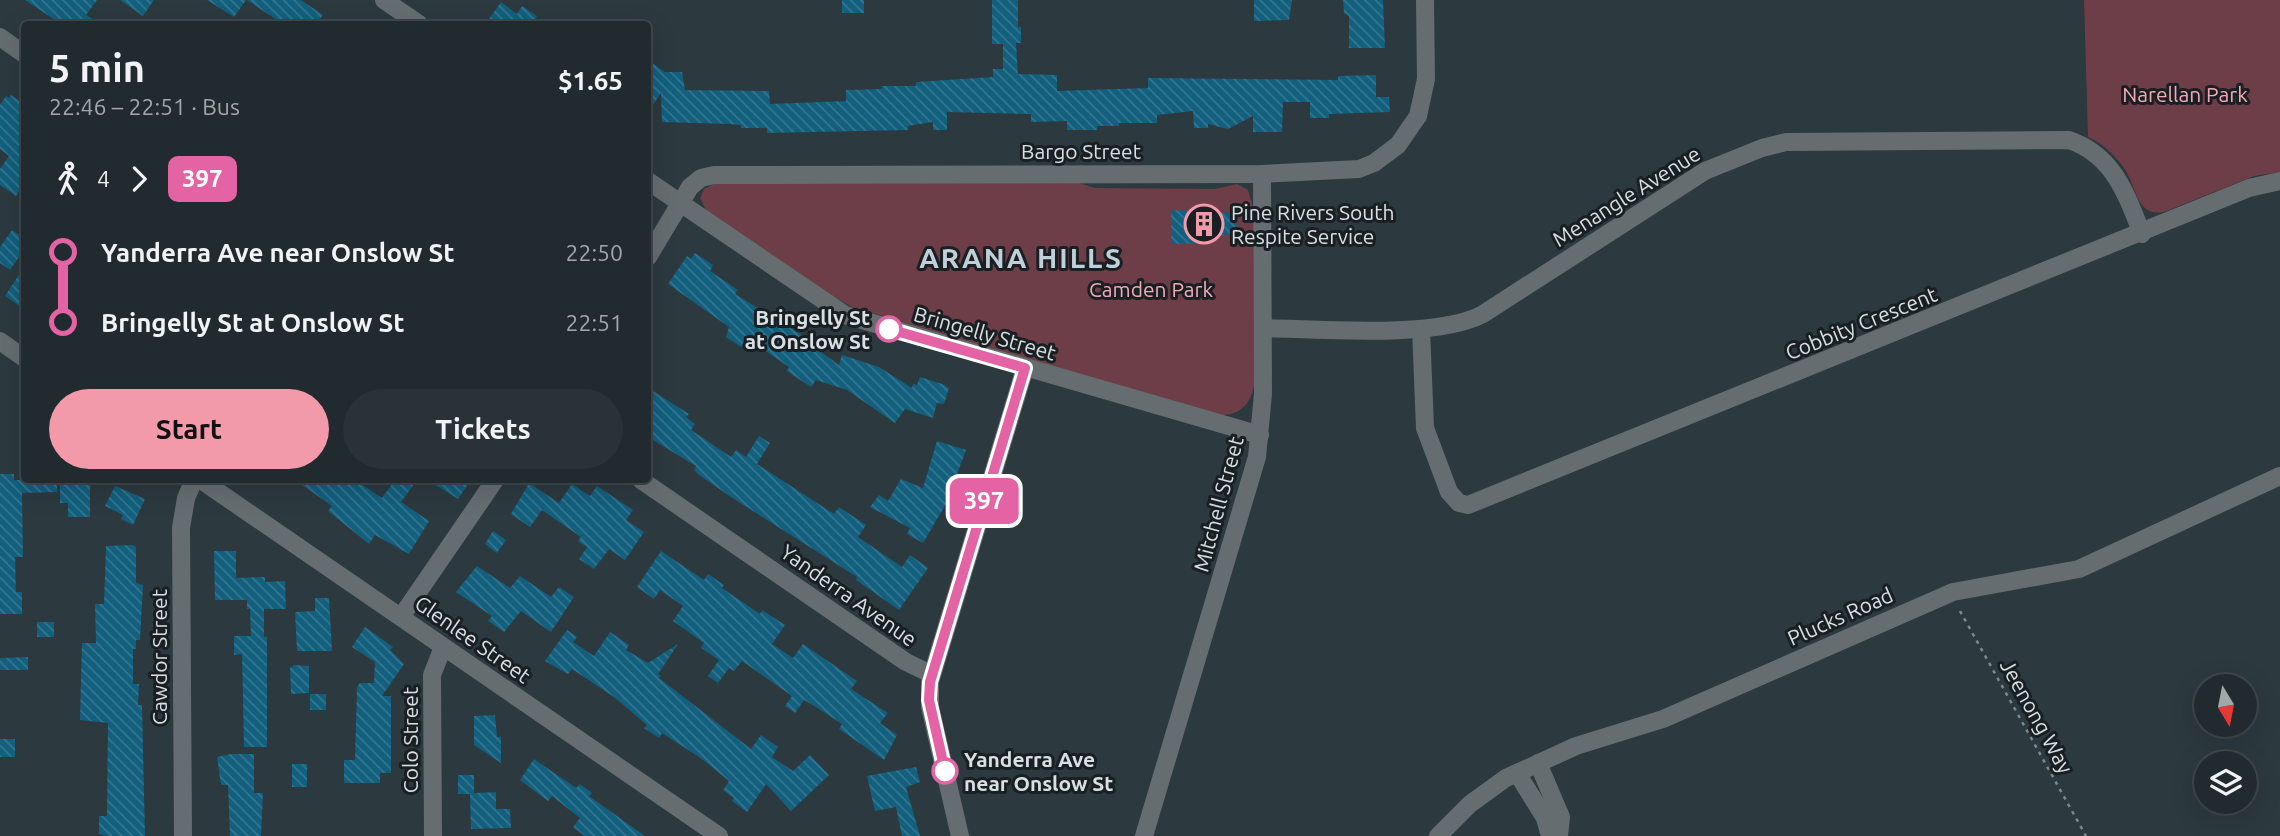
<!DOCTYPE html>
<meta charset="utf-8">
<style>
:root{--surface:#212b2f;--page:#293337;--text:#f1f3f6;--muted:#a2a7aa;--line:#3e474b;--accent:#f39aaa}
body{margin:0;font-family:Ubuntu,sans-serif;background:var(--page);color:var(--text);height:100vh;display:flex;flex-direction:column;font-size:26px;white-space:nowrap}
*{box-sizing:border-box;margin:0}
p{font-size:23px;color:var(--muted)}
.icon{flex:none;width:38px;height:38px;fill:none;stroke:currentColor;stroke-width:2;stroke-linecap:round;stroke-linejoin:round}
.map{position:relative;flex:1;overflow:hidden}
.details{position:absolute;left:21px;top:21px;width:630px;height:462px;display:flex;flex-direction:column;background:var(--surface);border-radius:7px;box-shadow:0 7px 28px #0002,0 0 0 2px var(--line)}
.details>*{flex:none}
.badge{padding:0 14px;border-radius:10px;font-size:24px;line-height:46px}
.needle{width:46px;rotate:170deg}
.buttons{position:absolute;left:2194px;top:674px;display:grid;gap:14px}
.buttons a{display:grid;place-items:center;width:63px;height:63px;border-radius:50%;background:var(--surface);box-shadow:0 7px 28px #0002,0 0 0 2px var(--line);font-size:35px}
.map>.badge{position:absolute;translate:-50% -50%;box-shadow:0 0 0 4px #fff}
.legs{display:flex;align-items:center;gap:10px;height:77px;padding:0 28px;font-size:23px}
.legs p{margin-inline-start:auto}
.overview{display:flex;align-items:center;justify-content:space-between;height:119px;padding:0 28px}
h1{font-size:38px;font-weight:600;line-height:52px}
.action{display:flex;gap:14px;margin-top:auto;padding:14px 28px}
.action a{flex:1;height:80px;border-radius:42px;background:var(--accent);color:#111;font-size:28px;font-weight:600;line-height:80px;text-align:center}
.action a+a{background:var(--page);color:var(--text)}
ul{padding:0 28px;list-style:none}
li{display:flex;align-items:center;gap:24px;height:70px;font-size:26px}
li i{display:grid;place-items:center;width:10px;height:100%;margin:0 9px;background:currentColor}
li i::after{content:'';width:18px;height:18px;margin:-9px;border:5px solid;border-radius:50%;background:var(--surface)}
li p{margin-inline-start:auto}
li:first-child i{background:linear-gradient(#0000 50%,currentColor 0)}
li:last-child i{background:linear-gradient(currentColor 50%,#0000 0)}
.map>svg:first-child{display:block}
.green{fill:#6d3e47}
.building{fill:url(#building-back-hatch)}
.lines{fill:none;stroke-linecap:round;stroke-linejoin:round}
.path{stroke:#7e898e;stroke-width:2.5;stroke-dasharray:3.5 5;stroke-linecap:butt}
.minor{stroke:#666d70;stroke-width:18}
.line-1-casing{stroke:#fff;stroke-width:16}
.line-1{stroke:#e463a4;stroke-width:10}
.stop-1-dot{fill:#fff;stroke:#e463a4;stroke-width:3.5}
.labels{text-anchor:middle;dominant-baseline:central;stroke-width:6;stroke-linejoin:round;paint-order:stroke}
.park-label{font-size:21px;fill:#f6a9b6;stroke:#191f22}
.street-label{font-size:21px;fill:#d8e0e4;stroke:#191f22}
.poi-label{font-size:21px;fill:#d8e0e4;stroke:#191f22;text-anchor:start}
.stop-label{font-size:21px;font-weight:bold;fill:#d8e0e4;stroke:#191f22;text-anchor:end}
.district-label{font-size:28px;font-weight:bold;letter-spacing:2px;fill:#c0cfd8;stroke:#191f22}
</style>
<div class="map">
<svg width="2280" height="836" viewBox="0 0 2280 836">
<defs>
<pattern id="building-back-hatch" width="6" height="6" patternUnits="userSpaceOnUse" patternTransform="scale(1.75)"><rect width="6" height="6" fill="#125f7e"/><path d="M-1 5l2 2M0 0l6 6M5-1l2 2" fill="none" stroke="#347690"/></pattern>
</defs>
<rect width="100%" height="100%" fill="#2c393f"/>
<g class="green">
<path d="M2084 0H2280V172L2254 176 2164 212C2137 217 2137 189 2126 171 2117 157 2104 144 2088 137Z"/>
<path d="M1079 183 1095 188 1215 189 1237 184 1248 190 1253 207 1254 386C1250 405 1239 416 1219 415L852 307 832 296 706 210 700 198 704 189 714 184Z"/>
</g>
<g class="building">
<polygon points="25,0 97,0 86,15 99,24 61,24"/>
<polygon points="120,0 154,0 143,16"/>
<polygon points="207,0 246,0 234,17"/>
<polygon points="247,0 301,0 323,15 316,24 283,24"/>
<rect x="842" y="0" width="22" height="13"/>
<polygon points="992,0 1018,0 1018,27 1021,27 1021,43 1016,43 1018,74 1057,75 1057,91 1148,88 1148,78 1338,80 1338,76 1376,75 1376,97 1389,97 1390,112 1329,114 1329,118 1310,118 1310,102 1283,102 1282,132 1253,132 1253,116 1228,129 1208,124 1208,128 1194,128 1193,111 1157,115 1157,123 1119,123 1119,126 1097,126 1097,130 1067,130 1067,121 1031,122 1031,114 947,112 947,130 933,130 933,122 908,126 908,130 767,133 767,128 741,128 741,125 730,124 662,122 661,93 648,112 648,60 665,72 682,72 685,90 769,91 770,104 846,101 846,90 882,89 882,86 916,86 916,82 993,77 993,69 1003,69 1003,44 992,44"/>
<polygon points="1254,0 1292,0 1289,20 1254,21"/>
<polygon points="1343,0 1383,0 1385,48 1349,48 1349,16 1344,13"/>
<polygon points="501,2 517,14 522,6 537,16 532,24 496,24 489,19"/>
<polygon points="11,95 24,104 24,183 16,196 0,185 0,169 9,156 0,149 0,105 6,96 9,98"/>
<polygon points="1171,210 1236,213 1237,234 1204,237 1204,244 1171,244"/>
<polygon points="12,230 24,238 24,250 10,270 0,263 0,247"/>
<polygon points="695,253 713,265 710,271 738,290 735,294 802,335 800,337 839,365 842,355 879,367 912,388 913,384 917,385 920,377 942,384 949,388 944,404 937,403 933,418 905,409 895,423 847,390 816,380 811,387 787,371 789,367 748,339 741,347 726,337 729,327 668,284 687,256 691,259"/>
<polygon points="24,267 24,309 5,296"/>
<polygon points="648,388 689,414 686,417 695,424 691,430 731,457 736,450 746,457 759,436 770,443 757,464 834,514 839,507 866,525 858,537 902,567 910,555 928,568 899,610 856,580 857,577 731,497 699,475 694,470 696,466 648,437"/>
<polygon points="937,441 966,450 946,504 923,543 907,534 910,528 870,507 879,495 888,501 901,479 923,488"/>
<polygon points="0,474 14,474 14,480 57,480 57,492 22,493 23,557 15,557 16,592 22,592 22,614 0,614"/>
<polygon points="295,480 355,480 382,498 395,480 417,480 401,502 429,521 409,554 375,535 369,544 328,511 332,506"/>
<polygon points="428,480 471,480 458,499"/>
<polygon points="60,481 90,481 90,517 68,517 68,503 60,503"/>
<polygon points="529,483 559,503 572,484 590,496 597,486 633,510 626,520 644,532 625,560 609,549 594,569 579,559 587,547 578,541 581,537 542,510 530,527 511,514"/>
<polygon points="115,486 145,499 133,525 121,519 123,515 105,506"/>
<polygon points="493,531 506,540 497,553 485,544"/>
<polygon points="133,545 136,547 136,583 143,585 140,640 136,640 136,649 133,649 133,684 139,684 138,705 142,705 145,836 109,836 99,834 99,816 107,816 108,723 80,720 82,643 96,643 95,604 104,604 106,546"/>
<polygon points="214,551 236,551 236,578 265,577 265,582 285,581 286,609 264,609 264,637 267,637 267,747 244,747 242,654 234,655 234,636 251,636 250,609 247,609 247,600 215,600"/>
<polygon points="661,551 704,580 708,574 724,585 722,588 760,614 762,610 785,625 772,644 793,658 803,644 857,681 851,689 888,713 880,723 897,735 884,760 839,729 842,724 816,707 804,700 795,713 785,706 792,696 742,661 734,671 729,668 718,683 708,676 719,660 701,648 704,643 673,621 683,606 660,590 654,599 637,587"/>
<polygon points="477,566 510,588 520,576 551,597 559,587 574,597 551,632 521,611 504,632 488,621 492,616 456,592"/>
<polygon points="315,598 329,598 332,651 297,651 295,612 315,611"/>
<rect x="37" y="622" width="17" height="15"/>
<polygon points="365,627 393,647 390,650 404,664 382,696 391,696 391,773 380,773 380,783 344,783 344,760 355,760 357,687 360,683 374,683 375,662 352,647"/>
<polygon points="567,630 577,637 573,642 594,656 610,632 629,645 626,650 648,663 678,644 658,674 661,676 659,678 751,749 761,735 778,747 772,757 793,771 810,755 829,775 791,811 766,784 747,812 732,801 734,798 723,790 729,781 702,759 662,733 659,738 644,728 647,725 614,697 572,669 568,674 545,661"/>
<polygon points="28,657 28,670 0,670 0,658"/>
<polygon points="294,665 309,666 309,693 291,694 290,668"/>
<rect x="310" y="694" width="16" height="16"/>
<polygon points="495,715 497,737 501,737 501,763 474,745 474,716"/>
<rect x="0" y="739" width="15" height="18"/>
<polygon points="231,754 254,754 254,793 263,793 261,836 230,836 228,785 221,785 217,757"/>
<polygon points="534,759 576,788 580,784 592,793 589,796 645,836 585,836 573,827 580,818 552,796 548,801 520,780"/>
<rect x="292" y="764" width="15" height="23"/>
<polygon points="916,767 920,782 906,787 920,836 902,836 896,807 875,811 867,776"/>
<polygon points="458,775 474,775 474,793 496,792 496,809 510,809 511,828 471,829 470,794 458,794"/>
</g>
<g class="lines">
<polyline class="path" points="1960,611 2086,836"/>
<g class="minor">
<polyline points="384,0 419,24"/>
<polyline points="0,37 24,54"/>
<polyline points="648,181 845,315 1260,435"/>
<polyline points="648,257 690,187 701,178 714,175 1262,174 1359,169 1374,163 1398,145 1418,116 1426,79 1425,0"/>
<path d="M1263 328C1318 329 1438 339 1483 314L1705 171 1762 148 1786 142 2069 140C2113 155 2126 193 2142 234"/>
<polyline points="1421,329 1425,428 1449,492 1459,503 1468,505 2249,188 2280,181"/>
<polyline points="0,341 24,358"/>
<polyline points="201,480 719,836"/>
<polyline points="641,480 906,662 931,674"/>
<polyline points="401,617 495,480"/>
<polyline points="1538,763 1561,817 1559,836"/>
<polyline points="1517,773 1545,818 1550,836"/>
<polyline points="183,836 181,528 186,498 194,480"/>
<polyline points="433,836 432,675 443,647"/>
<polyline points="960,836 930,707 930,682 1025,368"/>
<polyline points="1144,836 1257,457 1263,394 1262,174"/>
<polyline points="1438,836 1470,804 1506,778 1576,746 1663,719 1953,592 2079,569 2280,476"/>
</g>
</g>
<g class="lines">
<defs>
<polyline id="line-1" points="889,329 1025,368 930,682 929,700 945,771"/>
</defs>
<use href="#line-1" class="line-1-casing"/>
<use href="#line-1" class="line-1"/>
</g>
<defs>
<symbol id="building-ring" viewBox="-11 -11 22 22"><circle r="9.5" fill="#191f22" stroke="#f39aaa" stroke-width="1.5"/><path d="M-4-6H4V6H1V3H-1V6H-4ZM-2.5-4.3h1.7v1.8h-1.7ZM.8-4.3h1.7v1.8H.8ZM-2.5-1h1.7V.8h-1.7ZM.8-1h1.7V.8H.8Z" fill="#f39aaa"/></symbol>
</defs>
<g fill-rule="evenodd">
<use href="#building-ring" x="1182" y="202" width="44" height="44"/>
</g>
<g class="stop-1-dot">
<circle cx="889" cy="329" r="12"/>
<circle cx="945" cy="771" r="12"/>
</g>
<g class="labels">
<g class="park-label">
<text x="2185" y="94">Narellan Park</text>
<text x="1151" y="289">Camden Park</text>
</g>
<g class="street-label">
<text x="1081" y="151">Bargo Street</text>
<text transform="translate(1626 196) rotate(-32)">Menangle Avenue</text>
<text transform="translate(1861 323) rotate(-22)">Cobbity Crescent</text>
<text transform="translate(985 333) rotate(16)">Bringelly Street</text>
<text transform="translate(1218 504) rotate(-75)">Mitchell Street</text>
<text transform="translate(849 595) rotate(35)">Yanderra Avenue</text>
<text transform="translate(1840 616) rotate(-24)">Plucks Road</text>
<text transform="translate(473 639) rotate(35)">Glenlee Street</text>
<text transform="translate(159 657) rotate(-90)">Cawdor Street</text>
<text transform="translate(2037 716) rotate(61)">Jeenong Way</text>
<text transform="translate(410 740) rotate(-90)">Colo Street</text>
</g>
<g class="poi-label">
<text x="1231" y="212">Pine Rivers South<tspan x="1231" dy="24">Respite Service</tspan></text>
</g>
<g class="stop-label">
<text x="870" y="317">Bringelly St<tspan x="870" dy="24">at Onslow St</tspan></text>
<text x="964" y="759" text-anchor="start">Yanderra Ave<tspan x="964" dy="24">near Onslow St</tspan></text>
</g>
<g class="district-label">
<text x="1021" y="257">ARANA HILLS</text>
</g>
</g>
</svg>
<div class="buttons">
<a><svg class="needle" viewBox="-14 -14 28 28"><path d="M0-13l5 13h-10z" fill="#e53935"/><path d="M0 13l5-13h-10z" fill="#a2a7aa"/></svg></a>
<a><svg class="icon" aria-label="layers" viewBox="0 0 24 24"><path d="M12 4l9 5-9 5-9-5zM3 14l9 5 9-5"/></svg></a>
</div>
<b class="badge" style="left:984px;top:501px;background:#e463a4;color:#fff">397</b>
<section class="details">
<div class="overview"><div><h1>5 min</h1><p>22:46 – 22:51 · Bus</p></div><b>$1.65</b></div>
<div class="legs"><svg class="icon" aria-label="walk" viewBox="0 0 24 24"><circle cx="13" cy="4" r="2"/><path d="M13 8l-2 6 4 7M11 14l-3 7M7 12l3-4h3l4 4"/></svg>4<svg class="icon" aria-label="forward" viewBox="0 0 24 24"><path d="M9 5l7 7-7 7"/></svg><b class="badge" style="background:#e463a4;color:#fff">397</b></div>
<ul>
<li><i style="color:#e463a4"></i><b>Yanderra Ave near Onslow St</b><p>22:50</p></li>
<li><i style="color:#e463a4"></i><b>Bringelly St at Onslow St</b><p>22:51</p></li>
</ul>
<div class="action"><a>Start</a><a>Tickets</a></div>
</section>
</div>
